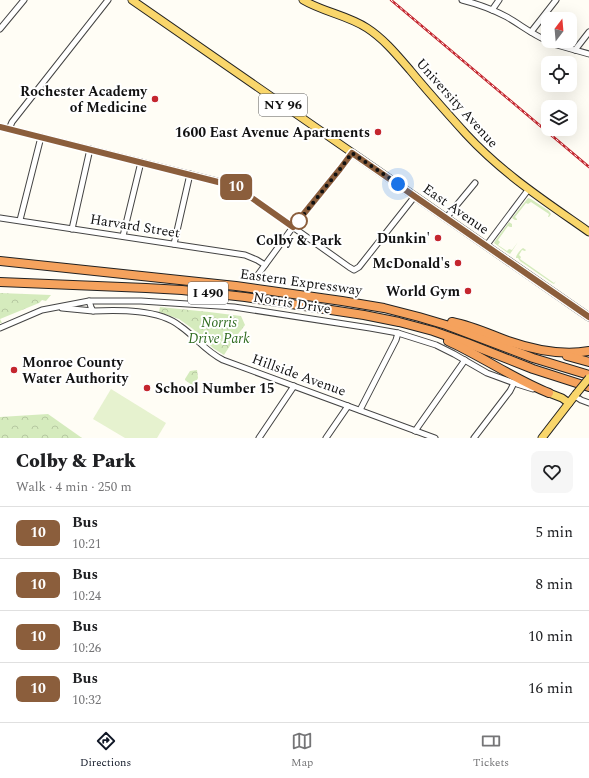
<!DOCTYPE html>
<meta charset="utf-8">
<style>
:root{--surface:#fff;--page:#f6f6f6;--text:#202124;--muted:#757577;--line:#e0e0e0;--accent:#111827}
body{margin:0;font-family:Spectral,serif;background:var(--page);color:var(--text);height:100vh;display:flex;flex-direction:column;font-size:15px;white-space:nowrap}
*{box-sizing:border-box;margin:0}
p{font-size:13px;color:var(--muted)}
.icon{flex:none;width:22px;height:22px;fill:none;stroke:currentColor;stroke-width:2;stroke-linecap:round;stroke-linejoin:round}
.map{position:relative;height:438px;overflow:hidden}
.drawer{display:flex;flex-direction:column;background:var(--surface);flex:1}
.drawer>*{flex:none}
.badge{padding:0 8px;border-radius:6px;font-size:14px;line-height:26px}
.needle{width:26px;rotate:16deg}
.buttons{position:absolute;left:541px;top:12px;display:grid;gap:8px}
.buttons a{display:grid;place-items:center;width:36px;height:36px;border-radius:8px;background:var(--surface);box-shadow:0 4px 16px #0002;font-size:20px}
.you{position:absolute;width:20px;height:20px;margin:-10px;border:3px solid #fff;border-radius:50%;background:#1a73e8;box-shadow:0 0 0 6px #1a73e833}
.map>.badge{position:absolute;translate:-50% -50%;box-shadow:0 0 0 2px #fff}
.round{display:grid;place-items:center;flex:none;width:42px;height:42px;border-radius:8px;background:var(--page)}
.head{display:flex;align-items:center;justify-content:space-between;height:68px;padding:0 16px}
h1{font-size:19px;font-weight:800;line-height:30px}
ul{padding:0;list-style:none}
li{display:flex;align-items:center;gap:12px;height:52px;padding:0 16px;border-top:1px solid var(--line)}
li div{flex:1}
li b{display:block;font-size:15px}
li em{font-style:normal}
li .badge{min-width:44px;font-weight:700;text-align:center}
.menu{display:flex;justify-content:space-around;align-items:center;height:56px;border-top:1px solid var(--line);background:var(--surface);font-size:11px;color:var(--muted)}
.menu a{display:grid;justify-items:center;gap:2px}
.menu .on{color:var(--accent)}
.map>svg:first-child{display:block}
.grass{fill:#d5ebbd}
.park{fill:url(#park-crowns)}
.pitch{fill:#e6f2cf}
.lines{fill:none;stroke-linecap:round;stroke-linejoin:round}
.minor-casing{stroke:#444;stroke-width:7}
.major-casing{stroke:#222;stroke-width:9}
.highway-casing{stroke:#222;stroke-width:10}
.minor{stroke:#fff;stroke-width:5}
.major{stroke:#f9d66b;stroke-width:7}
.highway{stroke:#f5a25d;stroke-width:8}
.rail-casing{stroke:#c4262e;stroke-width:2.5}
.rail{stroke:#fff;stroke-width:1;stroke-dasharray:3;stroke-linecap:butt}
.major-bridge-casing{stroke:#222;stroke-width:9;stroke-linecap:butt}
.major-bridge{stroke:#f9d66b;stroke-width:7}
.line-casing{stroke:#fff;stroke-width:9}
.line{stroke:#8b5e3c;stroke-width:6}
.walk{stroke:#111;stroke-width:4;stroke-dasharray:0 7.2}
.poi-dot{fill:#c4262e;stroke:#fff;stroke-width:1.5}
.stop-dot{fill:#fff;stroke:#8b5e3c;stroke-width:2}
.labels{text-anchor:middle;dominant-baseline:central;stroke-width:4;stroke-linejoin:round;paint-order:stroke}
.shield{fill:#fff;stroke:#585858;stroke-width:1}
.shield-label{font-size:13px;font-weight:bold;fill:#111}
.poi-label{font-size:14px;font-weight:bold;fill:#111;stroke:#fff;text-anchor:end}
.street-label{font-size:14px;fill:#111;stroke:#fff}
.stop-label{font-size:14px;font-weight:bold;fill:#111;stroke:#fff}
.park-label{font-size:14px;font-style:italic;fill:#2f6b1f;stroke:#fff}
</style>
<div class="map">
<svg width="589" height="438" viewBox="0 0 589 438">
<defs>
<pattern id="park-crowns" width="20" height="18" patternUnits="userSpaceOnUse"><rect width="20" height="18" fill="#d5ebbd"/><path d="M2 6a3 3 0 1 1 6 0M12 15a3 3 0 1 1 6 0" fill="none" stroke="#b6c8a1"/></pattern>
</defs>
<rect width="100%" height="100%" fill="#fffdf5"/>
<g class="grass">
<polygon points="528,198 531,199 549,211 551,214 549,217 548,217 549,214 531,202 528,204 526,203 515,217 517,219 517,220 515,220 512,218"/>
<polygon points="509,222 512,224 512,227 510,227 508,226 498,240 500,242 498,245 507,251 509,249 512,250 518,242 510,254 508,253 494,243 495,241"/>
<path d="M523 248 526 250 525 251 522 250 519 255 521 257 520 259 554 283 556 281 554 284 552 283 520 261 518 258H516C516 255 520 250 523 248Z"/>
</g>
<g class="park">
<polygon points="0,293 51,295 46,301 42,300 39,303 0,319 2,323 0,323"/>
<polygon points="160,307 209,312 241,316 245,325 235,338 224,355 213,348 193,329 179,319 159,312"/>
<polygon points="197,370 198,378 194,385 192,385 185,380 185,379 190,371"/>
<polygon points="48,414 82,438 0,438 0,417"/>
</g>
<polygon class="pitch" points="111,389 166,423 157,438 125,438 93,419"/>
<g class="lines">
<defs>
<g id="minor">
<path d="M462 0C478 4 492 9 507 17 521 25 533 35 548 41"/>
<polyline points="492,10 499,0"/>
<polyline points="0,29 24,0"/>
<polyline points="531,32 556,0"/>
<polyline points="548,41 557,45 589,54"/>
<polyline points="575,50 589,32"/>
<polyline points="0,127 225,183 235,187 242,191 349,267 354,270 359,267 415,196"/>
<polyline points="9,129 12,122 108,0"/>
<polyline points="0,218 245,255 257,260 265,265"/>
<polyline points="446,218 475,183"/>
<polyline points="20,220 41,137"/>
<polyline points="72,229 90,149"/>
<polyline points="123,236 141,162"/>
<polyline points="174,244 190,174"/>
<polyline points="486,246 528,190"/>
<polyline points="257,276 293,227 340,169 352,153"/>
<path d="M89 301 91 307 93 311C119 310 159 309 180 326 196 337 205 351 223 360L435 438"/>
<polyline points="62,308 93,311"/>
<polyline points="0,328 42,310 89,301 141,301 234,307 370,328 398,333 436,345 454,354 487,373 517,384 533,389"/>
<polyline points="575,396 581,400 589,403"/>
<polyline points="360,410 396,340 398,333"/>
<polyline points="415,431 465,360"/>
<polyline points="259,438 294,386"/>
<polyline points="326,438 348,406"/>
<polyline points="474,438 510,391 514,383"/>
</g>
<g id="major">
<polyline points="132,0 589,317"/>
<path d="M303 0C323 12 347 15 367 28 384 39 397 55 410 70 428 92 447 113 466 134 503 174 545 201 589 232"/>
<polyline points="549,393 562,398 569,403"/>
<polyline points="542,438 576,394"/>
</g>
<g id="highway">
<polyline points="0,261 236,286 342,301 384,308 419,317 446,325 533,358 589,375"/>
<polyline points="0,282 146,288 182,290 245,297 364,315 399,322 433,331 467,343 533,369 589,387"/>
<path d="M452 322C472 326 489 334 508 341 534 350 561 356 589 351"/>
<path d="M448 341C483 357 514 379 549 393"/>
<polyline points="567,356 589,362"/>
</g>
</defs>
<use href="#minor" class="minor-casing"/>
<use href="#major" class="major-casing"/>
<use href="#highway" class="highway-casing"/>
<use href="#minor" class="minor"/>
<use href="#major" class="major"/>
<use href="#highway" class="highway"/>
<defs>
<polyline id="rail" points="391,0 589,167"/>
</defs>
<use href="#rail" class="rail-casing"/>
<use href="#rail" class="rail"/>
<defs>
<polyline id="major-bridge" points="576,394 589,378"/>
</defs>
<use href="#major-bridge" class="major-bridge-casing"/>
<use href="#major-bridge" class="major-bridge"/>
</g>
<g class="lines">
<defs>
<polyline id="line" points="0,127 230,185 242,191 293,227 340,169 352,153 589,317"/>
</defs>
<use href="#line" class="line-casing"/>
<use href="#line" class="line"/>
<polyline class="walk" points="299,221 297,223 340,169 352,153 398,184"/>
</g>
<g class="poi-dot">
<circle cx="155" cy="99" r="4"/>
<circle cx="378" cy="132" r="4"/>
<circle cx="438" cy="238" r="4"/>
<circle cx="458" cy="263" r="4"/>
<circle cx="468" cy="291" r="4"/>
<circle cx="14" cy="370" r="4"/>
<circle cx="147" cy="388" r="4"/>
</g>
<circle class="stop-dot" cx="299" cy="221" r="8"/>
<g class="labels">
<g class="shield">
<rect x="259" y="94" width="48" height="22" rx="3"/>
<rect x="188" y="282" width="40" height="22" rx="3"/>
</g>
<g class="shield-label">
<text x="283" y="105">NY 96</text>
<text x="208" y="293">I 490</text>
</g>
<g class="poi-label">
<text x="147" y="91">Rochester Academy<tspan x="147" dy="16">of Medicine</tspan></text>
<text x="370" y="132">1600 East Avenue Apartments</text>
<text x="430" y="238">Dunkin'</text>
<text x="450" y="263">McDonald's</text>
<text x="460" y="291">World Gym</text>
<text x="22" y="362" text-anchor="start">Monroe County<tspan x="22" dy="16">Water Authority</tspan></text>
<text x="155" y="388" text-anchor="start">School Number 15</text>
</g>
<g class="street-label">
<text transform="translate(457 103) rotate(48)">University Avenue</text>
<text transform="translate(456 209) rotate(35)">East Avenue</text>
<text transform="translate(135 226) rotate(9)">Harvard Street</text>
<text transform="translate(301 282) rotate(8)">Eastern Expressway</text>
<text transform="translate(292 303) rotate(9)">Norris Drive</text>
<text transform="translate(299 375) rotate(20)">Hillside Avenue</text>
</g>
<g class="stop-label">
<text x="299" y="240">Colby &amp; Park</text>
</g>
<g class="park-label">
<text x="219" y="322">Norris<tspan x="219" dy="16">Drive Park</tspan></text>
</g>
</g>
</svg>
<div class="buttons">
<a><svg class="needle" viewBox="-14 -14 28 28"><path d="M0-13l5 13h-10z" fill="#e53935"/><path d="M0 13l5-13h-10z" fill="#757577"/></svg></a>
<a><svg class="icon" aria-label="locate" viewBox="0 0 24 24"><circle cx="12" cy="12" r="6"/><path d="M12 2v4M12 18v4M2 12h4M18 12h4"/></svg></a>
<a><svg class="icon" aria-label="layers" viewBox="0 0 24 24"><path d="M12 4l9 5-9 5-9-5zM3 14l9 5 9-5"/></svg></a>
</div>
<div class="you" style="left:398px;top:184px"></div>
<b class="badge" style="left:236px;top:187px;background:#8b5e3c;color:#fff">10</b>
</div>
<section class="drawer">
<div class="head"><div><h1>Colby &amp; Park</h1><p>Walk · 4 min · 250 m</p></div><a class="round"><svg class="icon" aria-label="heart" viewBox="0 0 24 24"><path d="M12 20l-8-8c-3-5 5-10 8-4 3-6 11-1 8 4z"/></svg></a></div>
<ul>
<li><span class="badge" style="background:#8b5e3c;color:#fff">10</span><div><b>Bus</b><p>10:21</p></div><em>5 min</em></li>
<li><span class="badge" style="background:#8b5e3c;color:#fff">10</span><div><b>Bus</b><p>10:24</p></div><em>8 min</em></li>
<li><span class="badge" style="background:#8b5e3c;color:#fff">10</span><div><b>Bus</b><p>10:26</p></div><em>10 min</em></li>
<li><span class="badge" style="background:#8b5e3c;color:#fff">10</span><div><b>Bus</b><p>10:32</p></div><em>16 min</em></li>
</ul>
</section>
<nav class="menu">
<a class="on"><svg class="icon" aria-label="directions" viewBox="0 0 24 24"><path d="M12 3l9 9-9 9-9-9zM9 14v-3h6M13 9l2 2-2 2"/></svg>Directions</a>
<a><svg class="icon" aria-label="map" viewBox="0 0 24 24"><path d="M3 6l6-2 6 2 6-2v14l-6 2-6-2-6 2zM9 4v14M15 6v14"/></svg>Map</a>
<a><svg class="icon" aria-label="tickets" viewBox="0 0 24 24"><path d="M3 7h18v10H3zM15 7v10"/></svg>Tickets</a>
</nav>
